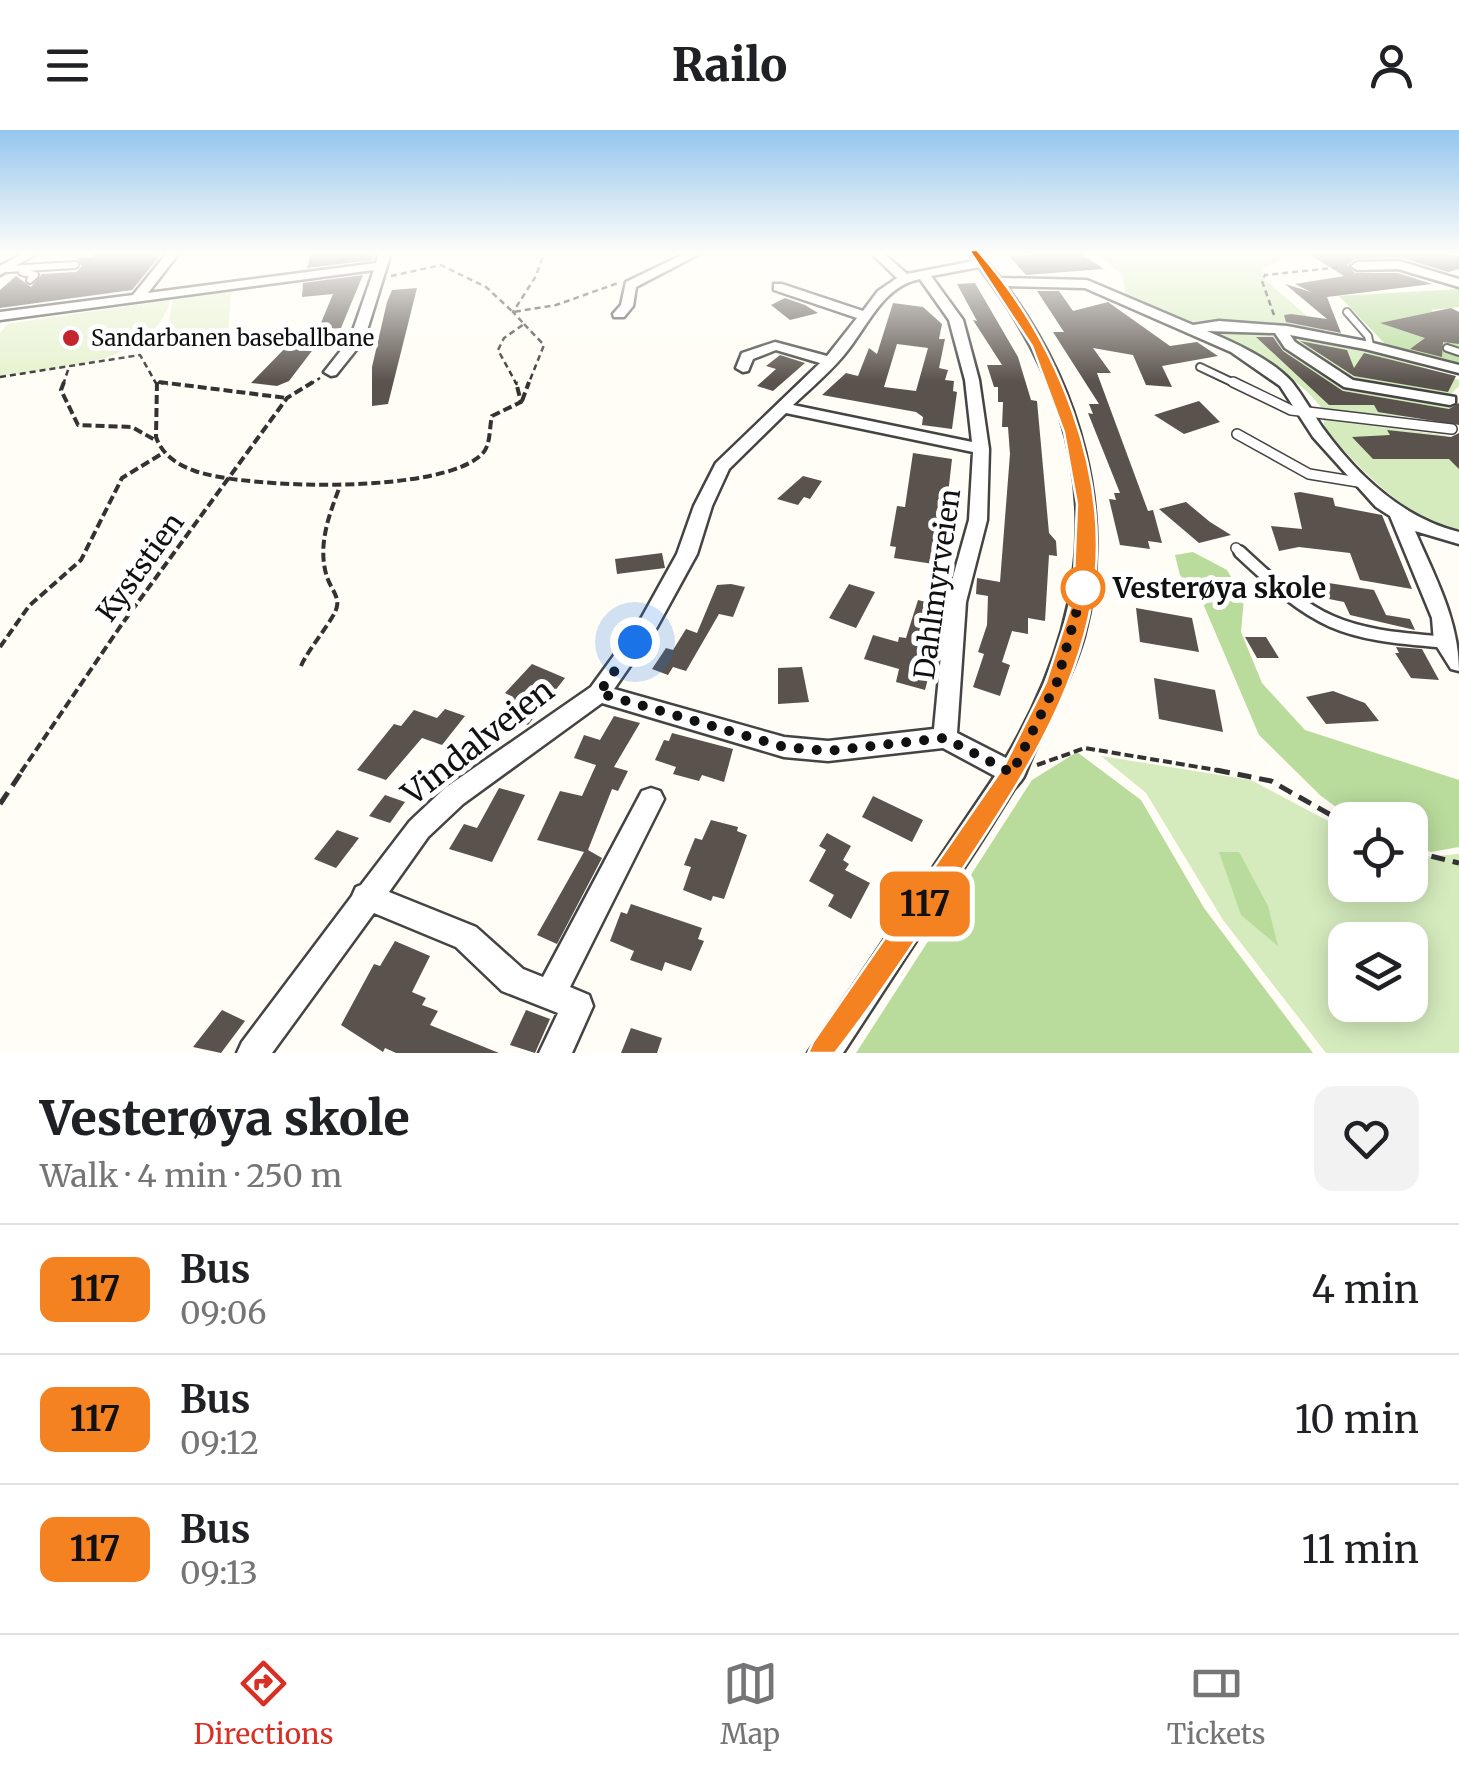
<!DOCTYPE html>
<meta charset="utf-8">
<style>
:root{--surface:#fff;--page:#f2f2f2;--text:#202124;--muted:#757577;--line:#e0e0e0;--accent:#d93025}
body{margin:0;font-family:Merriweather,serif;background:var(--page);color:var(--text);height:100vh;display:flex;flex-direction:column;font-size:38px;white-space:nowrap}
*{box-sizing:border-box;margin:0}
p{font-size:32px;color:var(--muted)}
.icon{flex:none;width:55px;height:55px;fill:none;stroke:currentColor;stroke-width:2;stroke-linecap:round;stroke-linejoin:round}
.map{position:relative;height:923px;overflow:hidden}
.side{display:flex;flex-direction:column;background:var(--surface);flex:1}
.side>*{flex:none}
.badge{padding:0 20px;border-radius:15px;font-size:35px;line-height:65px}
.buttons{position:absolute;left:1328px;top:672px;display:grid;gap:20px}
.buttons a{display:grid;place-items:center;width:100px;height:100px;border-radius:20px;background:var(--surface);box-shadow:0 5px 25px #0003;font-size:50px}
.you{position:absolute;width:50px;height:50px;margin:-25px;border:8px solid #fff;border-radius:50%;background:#1a73e8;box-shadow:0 0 0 15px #1a73e833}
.map>.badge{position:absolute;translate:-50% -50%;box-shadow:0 0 0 5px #fff}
.round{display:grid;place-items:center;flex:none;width:105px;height:105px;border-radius:20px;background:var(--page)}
.summary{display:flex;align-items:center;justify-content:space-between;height:170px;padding:0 40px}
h1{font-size:48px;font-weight:800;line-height:75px}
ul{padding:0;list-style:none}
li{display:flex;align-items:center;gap:30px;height:130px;padding:0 40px;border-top:2px solid var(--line)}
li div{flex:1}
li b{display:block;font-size:38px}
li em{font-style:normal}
li .badge{min-width:110px;font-weight:700;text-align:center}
header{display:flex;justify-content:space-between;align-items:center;height:130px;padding:0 40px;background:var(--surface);font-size:45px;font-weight:800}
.tab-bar{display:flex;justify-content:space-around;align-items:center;height:140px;border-top:2px solid var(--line);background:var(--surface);font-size:28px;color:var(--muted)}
.tab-bar a{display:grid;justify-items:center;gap:5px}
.tab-bar .selected{color:var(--accent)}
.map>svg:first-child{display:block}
.green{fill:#d5ebbd;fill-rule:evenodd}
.forest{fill:#b9dc9c}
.pitch{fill:#e6f2cf}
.building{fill:#5a524d;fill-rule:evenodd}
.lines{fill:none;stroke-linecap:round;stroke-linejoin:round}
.service-far2-casing{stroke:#444;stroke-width:10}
.service-far1-casing{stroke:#444;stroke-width:12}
.service-casing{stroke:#444;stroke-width:16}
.minor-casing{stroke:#444;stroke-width:5}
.path-far2{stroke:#333;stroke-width:2.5;stroke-dasharray:6 4;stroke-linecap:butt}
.path-far1{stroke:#333;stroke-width:4;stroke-dasharray:9 4;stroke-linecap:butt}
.path{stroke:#333;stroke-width:5;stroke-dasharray:14 8;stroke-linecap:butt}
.service-far2{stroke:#fff;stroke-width:6}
.service-far1{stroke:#fff;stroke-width:9}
.service{stroke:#fff;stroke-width:11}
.minor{fill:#fff;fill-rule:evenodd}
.line{fill:#f58220;stroke:#fff;stroke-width:2.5}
.walk{stroke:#111;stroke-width:10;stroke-dasharray:0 18}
.poi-dot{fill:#c4262e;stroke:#fff;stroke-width:4}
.stop-dot{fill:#fff;stroke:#f58220;stroke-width:5}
.labels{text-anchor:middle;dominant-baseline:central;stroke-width:10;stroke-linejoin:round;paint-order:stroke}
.far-poi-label{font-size:22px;fill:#111;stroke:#fff;text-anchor:start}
.street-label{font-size:28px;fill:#111;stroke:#fff}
.stop-label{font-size:28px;font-weight:bold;fill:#111;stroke:#fff;text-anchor:start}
.near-street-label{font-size:32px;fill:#111;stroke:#fff}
</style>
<header><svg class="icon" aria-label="menu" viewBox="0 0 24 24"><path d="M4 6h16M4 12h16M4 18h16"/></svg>Railo<svg class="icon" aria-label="person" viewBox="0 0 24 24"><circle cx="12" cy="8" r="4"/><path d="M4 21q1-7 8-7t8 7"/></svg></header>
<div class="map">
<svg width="1459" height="923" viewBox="0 0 1459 923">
<rect width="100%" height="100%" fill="#fffdf5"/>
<g class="green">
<path d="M1094 123H1276L1282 131 1263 138 1264 149 1327 203 1459 250V256L1444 271 1459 279V291L1323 280C1288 229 1183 190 1126 165L1122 144Z"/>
<path d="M1324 290 1444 305 1459 312V401C1400 385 1366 343 1324 300Z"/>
<path d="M1101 626 1251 650 1345 700V755H1410V723L1423 727 1459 724V923H1326L1223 790 1146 663ZM1345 810H1410V875H1345Z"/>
</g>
<g class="forest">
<polygon points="1459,159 1459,177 1431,180 1459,201 1459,235 1388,217 1339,166"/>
<polygon points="1193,422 1227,440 1244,468 1241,502 1262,553 1305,600 1459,650 1459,717 1431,722 1410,716 1410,690 1354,690 1321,666 1259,605 1204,476 1180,445 1175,425"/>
<polygon points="1077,622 1141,670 1204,778 1313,923 856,923 1032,650"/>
<polygon points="1219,722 1239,722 1268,776 1278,816 1241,785"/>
</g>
<g class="pitch">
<polygon points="231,161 228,207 164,217 173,170"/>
<path d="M170 170C153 237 54 237 0 246V203L7 194Z"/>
</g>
<g class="building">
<polygon points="95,123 162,123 132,160 0,178 0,160 16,146 31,157 42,144 76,142 82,136 76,128 32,131 91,127"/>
<polygon points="319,123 375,123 373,130 307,138 311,124"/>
<polygon points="1027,123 1080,123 1104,139 1026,145 1009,126 1032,125"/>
<polygon points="1307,123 1447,123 1459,126 1459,139 1448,142 1399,127 1355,129 1347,135 1355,143 1398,143 1432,154 1327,167 1341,203 1286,192 1284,185 1291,184 1327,189 1285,154 1311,162 1295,154 1344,146"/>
<polygon points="363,145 341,198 318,200 333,164 302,167 303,153"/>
<polygon points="975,153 1018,227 1031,270 1037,271 1049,403 1056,411 1057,426 1049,425 1045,491 1028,488 1028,504 1012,501 1002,532 1010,535 1000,566 973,557 984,524 978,522 987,495 988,466 976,464 977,448 1000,452 1010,324 1008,297 1002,297 1003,272 998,272 998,257 994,257 987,235 1002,235 973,190 977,191 957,154"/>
<polygon points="417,158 388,274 372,276 372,237 387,172 392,160"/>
<polygon points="1037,161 1059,161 1073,181 1108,172 1170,216 1197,212 1218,226 1162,236 1172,257 1146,255 1133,225 1093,218 1111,243 1097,243 1148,381 1153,380 1162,413 1148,411 1150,419 1120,415 1109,369 1116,370 1114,363 1120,363 1088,283 1093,284 1089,274 1099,274 1053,202 1064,202"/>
<polygon points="785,168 805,175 818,183 790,190 771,175"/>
<path d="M893 173 923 177 942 194 939 209H945L939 238 948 240 945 250 954 251 953 261 957 262 952 299 922 295 923 287 916 282 822 265 846 243 858 246 869 218 877 224ZM897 214 928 218 916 261 884 257Z"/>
<polygon points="1451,178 1459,182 1459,214 1443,212 1442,227 1410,219 1425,208 1380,193"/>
<polygon points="1256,207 1273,207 1283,221 1343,261 1449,279 1459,273 1459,295 1378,282 1374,275 1329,275"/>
<polygon points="1300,211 1347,220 1354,238 1364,223 1456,246 1448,262 1354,246"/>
<polygon points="291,212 318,213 289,251 277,256 251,253"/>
<polygon points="780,225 805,233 773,261 757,256 776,239 766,236"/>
<polygon points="1199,271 1220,292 1184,304 1154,285"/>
<polygon points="1387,300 1451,307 1459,303 1459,339 1449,329 1373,329 1352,307 1390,305"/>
<polygon points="913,323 952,329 940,435 894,428 896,417 890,416 897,376 905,377"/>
<polygon points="803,346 822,351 810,369 804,367 798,375 777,369"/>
<polygon points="1300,362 1333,368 1335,376 1382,385 1412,459 1360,450 1350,423 1299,417 1279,421 1271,396 1302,399 1294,363"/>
<polygon points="1186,372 1210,392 1231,405 1199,413 1159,379"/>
<polygon points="662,423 665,438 617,444 615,429"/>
<polygon points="1322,452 1374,460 1386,485 1410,489 1415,500 1350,485 1344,472 1329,469"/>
<polygon points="731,454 745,457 733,487 719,484 686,541 673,537 668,545 652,539 666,518 673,520 686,499 697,503 717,455"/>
<polygon points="849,454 875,462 856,498 829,488"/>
<polygon points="918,470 937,475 917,538 930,541 925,560 896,552 899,539 864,529 873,505 898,512 899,507 906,508"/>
<polygon points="1136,478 1192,488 1199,522 1140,512"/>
<polygon points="1245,507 1266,507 1279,528 1257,528"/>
<polygon points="1396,517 1422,519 1439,550 1411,548 1395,523 1399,523"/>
<polygon points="532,534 565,548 528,595 502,584 513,567 505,563"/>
<polygon points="802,537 809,572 778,574 778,538"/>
<polygon points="1154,548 1215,560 1223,602 1159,589"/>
<polygon points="1333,561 1365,573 1379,591 1326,594 1306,567"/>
<polygon points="445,579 465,586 442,615 422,608 386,650 357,640 394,594 401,596 414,580 437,588"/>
<polygon points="614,586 640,593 614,637 628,641 618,661 612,659 588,720 602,728 557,814 537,805 584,722 537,710 560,661 582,666 596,635 574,628 584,605 600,610"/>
<polygon points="672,603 733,619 724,652 702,645 699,651 673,644 676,637 655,630 664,610 669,611"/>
<polygon points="499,658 525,665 492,732 449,719 464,694 477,698"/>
<polygon points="385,665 405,672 390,693 369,686"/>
<polygon points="873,666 923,690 912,712 862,687"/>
<polygon points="711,690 738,697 737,701 747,705 724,769 713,766 711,771 683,760 691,737 684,735 695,708 702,710"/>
<polygon points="337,700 359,708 336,738 314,729"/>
<polygon points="827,703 851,716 843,730 849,734 845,740 870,753 851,789 828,776 834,765 809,751 826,720 819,716"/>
<polygon points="631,774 702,798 698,809 704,811 691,841 665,832 662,841 630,830 634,821 610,811 621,782 627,784"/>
<polygon points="395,811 430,826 412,862 426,868 422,875 438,881 430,895 499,923 396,923 385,918 383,922 341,895 374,834 380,836"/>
<polygon points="222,880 245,891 221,923 193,917"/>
<polygon points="526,880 550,889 535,923 510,915"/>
<polygon points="631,898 662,908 657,923 621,923"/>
</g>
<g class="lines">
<defs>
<g id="service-far2">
<polyline points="8,139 75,135"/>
<polyline points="22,142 35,145 30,150"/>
<polyline points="1347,182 1368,206 1370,215"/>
<polyline points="1447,218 1459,222"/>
<polyline points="1200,237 1238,255"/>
</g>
<g id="service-far1">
<polyline points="1233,252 1291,280 1452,299"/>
<polyline points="1237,304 1309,344 1364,353"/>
<polyline points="1236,418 1242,424"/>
</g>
<path id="service" d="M1240 422C1318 495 1338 504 1444 512"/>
<g id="minor">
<polygon points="24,123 38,123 0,145 0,136"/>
<polygon points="167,123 179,123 148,163 376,133 379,123 391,123 364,210 336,245 331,246 324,242 350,209 374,140 0,190 0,182 133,165"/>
<polygon points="686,123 701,123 636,157 633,176 624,187 614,187 613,184 621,175 626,152"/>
<path d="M871 123H883L907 144 974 131 969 125 979 123 1000 148 1087 150 1193 195 1219 191 1287 196 1365 211 1459 235V243L1365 219 1290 205 1295 212 1353 250 1455 267V273L1450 275 1344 257 1285 218 1275 203 1207 201C1235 213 1271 229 1292 252 1303 266 1312 282 1322 297 1356 344 1402 388 1459 402V414L1415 401C1435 447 1459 491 1459 541L1451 539 1434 512 1432 488 1390 386 1376 377 1313 307 1280 256 1231 222 1085 158 1006 156C1080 256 1117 383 1084 506 1070 555 1042 599 1025 644 1022 652 1016 655 1012 662 996 688 980 714 963 739 923 800 883 862 843 923H808L995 646 943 618 828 631 784 627 602 573 463 674 428 707 389 762 476 797 523 839 543 847 642 661 651 658 660 661 664 669 570 857 589 865 593 876 572 923H539L558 883 502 861 456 817 374 783 272 923H237L242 912 352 766 356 757 361 755 410 691 445 658 591 557 642 487 677 424 694 376 716 333 820 233 776 220 753 229 748 241 743 242 736 238 742 223 775 212 827 226 857 188 774 160V154H782L863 181 878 161 897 148ZM979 137C1102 295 1107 457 1006 628L957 603 966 472 987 390 989 319 979 250 963 190 931 146ZM920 149 949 190 965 250 972 312 793 275C810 259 829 243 844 225 867 198 882 156 920 149ZM786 283 973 322 969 390 946 472 934 599 828 611 784 607 614 559 657 497 697 424 712 376 729 339Z"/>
<polygon points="1399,131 1459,149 1459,157 1398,139 1357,140 1351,136 1357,132"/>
</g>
</defs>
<use href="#service-far2" class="service-far2-casing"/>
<use href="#service-far1" class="service-far1-casing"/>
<use href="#service" class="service-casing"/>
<use href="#minor" class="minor-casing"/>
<g class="path-far2">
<polyline points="391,146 441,135 486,157 513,182 556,175 618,153"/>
<polyline points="1274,185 1262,151 1265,145 1342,137"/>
<polyline points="524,194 544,215 528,255"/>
<polyline points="0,247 140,225 157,255"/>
<polyline points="158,252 168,255"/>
<polyline points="63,255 69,237"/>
<polyline points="309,255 320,248"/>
<polyline points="517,255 498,220 504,208 524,194 513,182 536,146 544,123"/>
</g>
<g class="path-far1">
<polyline points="64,252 61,260 78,295 132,297 155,310"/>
<path d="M157 252 156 307C162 325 178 335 195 341 246 359 445 365 483 323 491 314 489 298 492 286L521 272 516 252"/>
<polyline points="159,252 287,268"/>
<polyline points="522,271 529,252"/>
<polyline points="0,517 29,476 81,430 122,348 163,323"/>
<path d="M301 536C308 519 336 487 337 476 339 466 330 457 327 447 317 416 329 385 340 356"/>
<polyline points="1037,635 1085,618 1228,642"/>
<polyline points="21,642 122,494 287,268 313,252"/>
</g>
<g class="path">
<polyline points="1216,640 1271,651 1345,693"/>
<polyline points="0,674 23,640"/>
<polyline points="1410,721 1459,733"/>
</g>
<use href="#service-far2" class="service-far2"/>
<use href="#service-far1" class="service-far1"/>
<use href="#service" class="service"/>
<use href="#minor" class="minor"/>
</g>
<linearGradient id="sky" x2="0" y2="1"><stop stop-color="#95c6ee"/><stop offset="0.49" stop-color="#fffefa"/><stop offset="1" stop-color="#fffefa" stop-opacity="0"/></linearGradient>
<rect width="1459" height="252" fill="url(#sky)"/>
<path class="line" d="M969 120H977C1058 211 1114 347 1092 471 1074 574 1012 664 956 749 916 811 875 872 835 923H808L813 912 1004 636 1046 552 1073 469 1077 374 1064 302 1032 216Z"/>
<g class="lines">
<polyline class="walk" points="635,512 599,563 784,617 828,621 945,608 1012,643 1057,552 1083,458"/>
</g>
<circle class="poi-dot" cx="71" cy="208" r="10"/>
<circle class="stop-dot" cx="1083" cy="458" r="20"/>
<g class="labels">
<g class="far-poi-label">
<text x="91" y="208">Sandarbanen baseballbane</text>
</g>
<g class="street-label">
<text transform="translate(140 437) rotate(-54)">Kyststien</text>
<text transform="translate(937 454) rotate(-82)">Dahlmyrveien</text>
</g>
<g class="stop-label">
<text x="1113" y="458">Vesterøya skole</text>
</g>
<g class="near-street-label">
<text transform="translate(478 612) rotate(-38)">Vindalveien</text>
</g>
</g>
</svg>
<div class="buttons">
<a><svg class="icon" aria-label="locate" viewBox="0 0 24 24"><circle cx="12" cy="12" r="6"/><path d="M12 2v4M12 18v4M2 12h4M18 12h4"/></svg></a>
<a><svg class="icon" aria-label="layers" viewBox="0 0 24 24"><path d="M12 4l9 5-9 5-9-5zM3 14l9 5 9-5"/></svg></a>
</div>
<div class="you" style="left:635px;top:512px"></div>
<b class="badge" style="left:925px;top:774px;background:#f58220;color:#111">117</b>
</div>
<section class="side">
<div class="summary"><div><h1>Vesterøya skole</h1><p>Walk · 4 min · 250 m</p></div><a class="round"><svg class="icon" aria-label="heart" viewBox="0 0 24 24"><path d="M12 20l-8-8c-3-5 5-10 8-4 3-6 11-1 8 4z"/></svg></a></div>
<ul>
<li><span class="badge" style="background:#f58220;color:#111">117</span><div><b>Bus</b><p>09:06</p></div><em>4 min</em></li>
<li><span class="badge" style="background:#f58220;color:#111">117</span><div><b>Bus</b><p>09:12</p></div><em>10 min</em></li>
<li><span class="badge" style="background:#f58220;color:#111">117</span><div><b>Bus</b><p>09:13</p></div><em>11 min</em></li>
</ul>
</section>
<nav class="tab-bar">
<a class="selected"><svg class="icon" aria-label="directions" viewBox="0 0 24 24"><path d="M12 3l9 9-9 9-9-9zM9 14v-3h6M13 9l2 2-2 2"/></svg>Directions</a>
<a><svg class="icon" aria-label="map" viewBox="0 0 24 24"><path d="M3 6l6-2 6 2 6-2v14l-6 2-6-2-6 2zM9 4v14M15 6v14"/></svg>Map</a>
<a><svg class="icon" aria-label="tickets" viewBox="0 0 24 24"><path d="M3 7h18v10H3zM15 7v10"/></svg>Tickets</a>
</nav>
